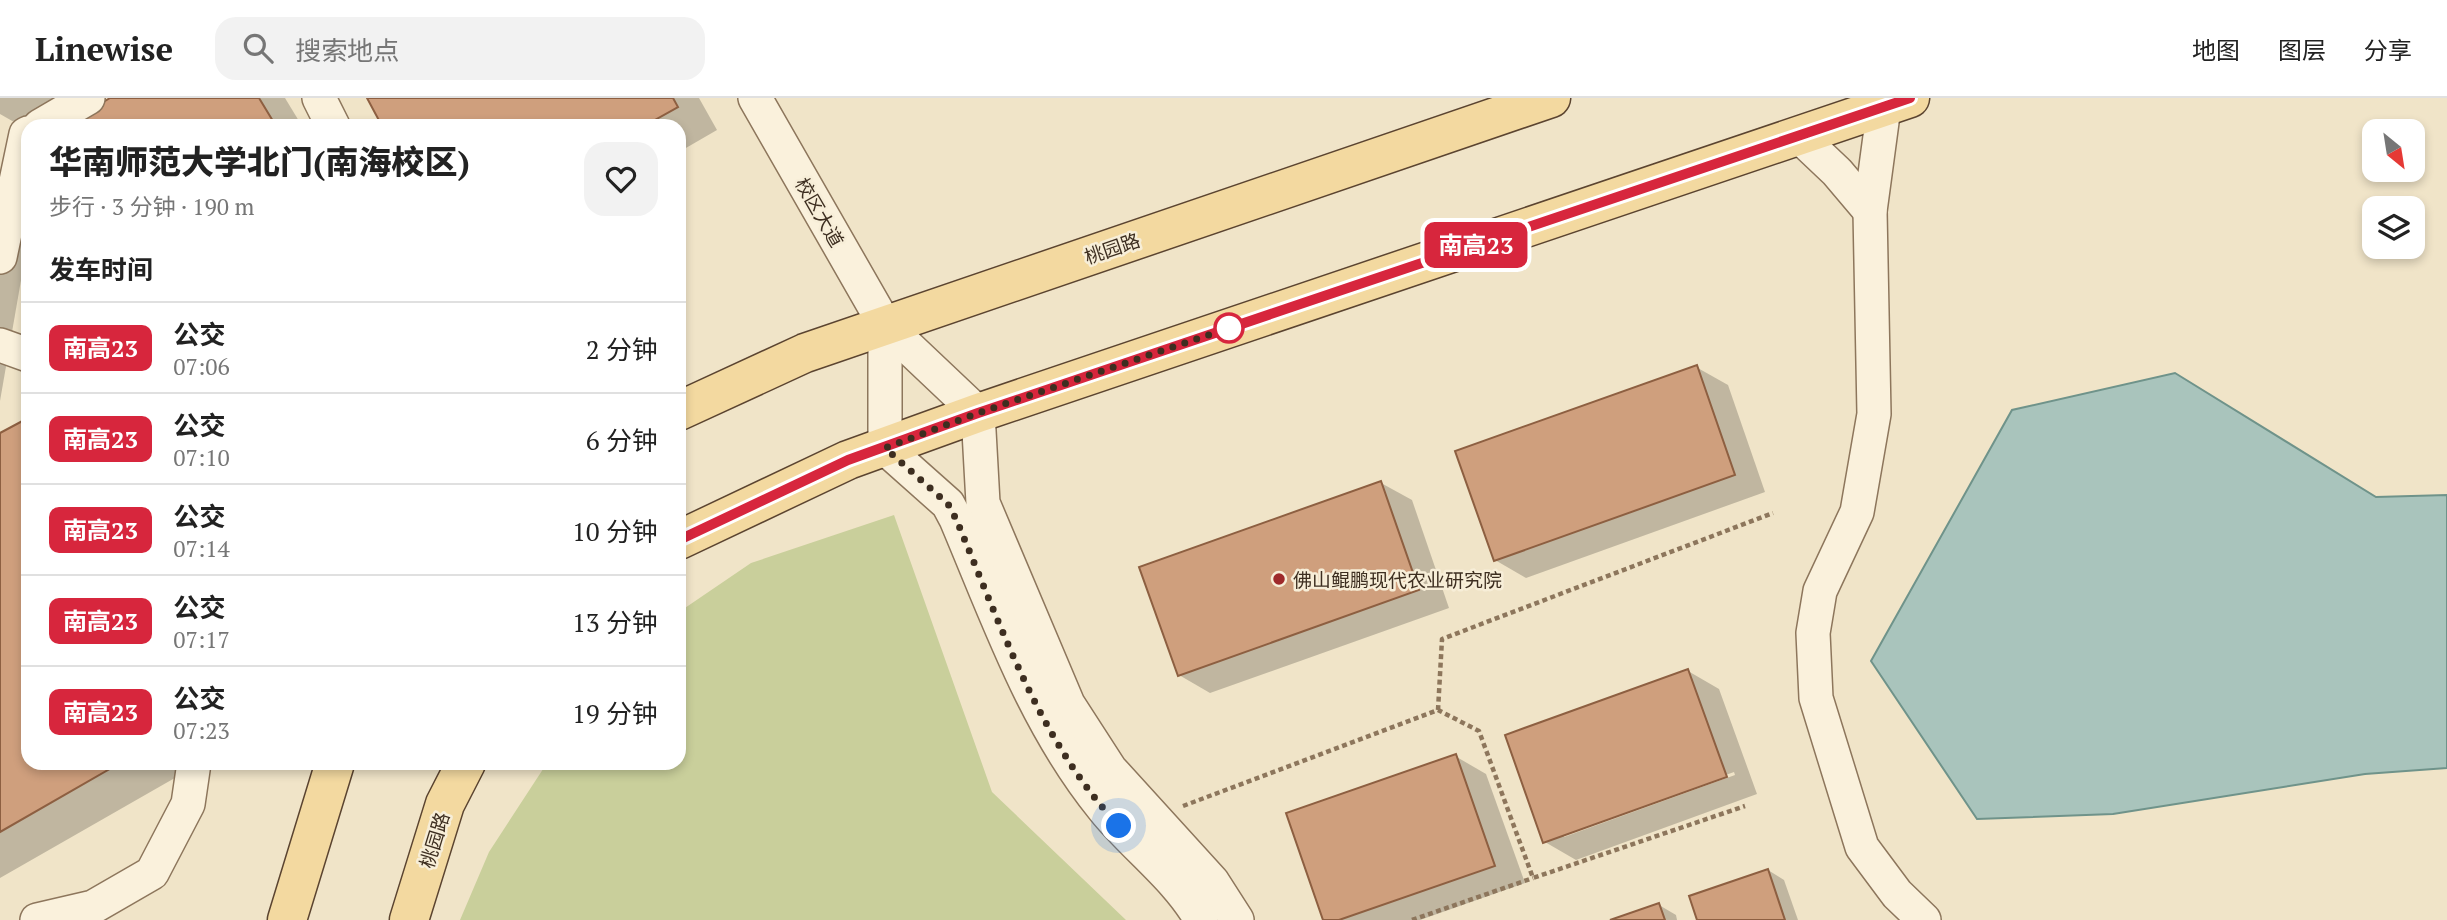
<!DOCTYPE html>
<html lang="zh">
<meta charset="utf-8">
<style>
:root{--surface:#fff;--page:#f2f2f2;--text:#222;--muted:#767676;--line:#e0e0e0}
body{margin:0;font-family:"PT Serif","Noto Sans SC",serif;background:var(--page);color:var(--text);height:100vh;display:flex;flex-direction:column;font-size:26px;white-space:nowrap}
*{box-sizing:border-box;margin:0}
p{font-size:23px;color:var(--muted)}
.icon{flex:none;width:38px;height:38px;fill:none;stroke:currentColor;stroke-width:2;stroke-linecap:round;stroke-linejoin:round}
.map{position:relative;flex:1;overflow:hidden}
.details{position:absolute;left:21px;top:21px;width:665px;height:651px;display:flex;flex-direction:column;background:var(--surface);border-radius:21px;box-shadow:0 4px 10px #0003}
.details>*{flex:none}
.badge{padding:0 14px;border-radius:10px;font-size:24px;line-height:46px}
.needle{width:46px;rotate:150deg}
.fabs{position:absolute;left:2362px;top:21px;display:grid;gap:14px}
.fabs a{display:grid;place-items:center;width:63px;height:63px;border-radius:14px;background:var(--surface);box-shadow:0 4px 10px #0003;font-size:35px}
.you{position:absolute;width:35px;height:35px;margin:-18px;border:5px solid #fff;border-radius:50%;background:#1a73e8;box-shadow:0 0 0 10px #1a73e833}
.map>.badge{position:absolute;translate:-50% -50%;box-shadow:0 0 0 4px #fff}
h2{padding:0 28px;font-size:26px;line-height:63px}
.round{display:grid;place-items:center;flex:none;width:74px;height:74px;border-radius:21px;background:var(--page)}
.head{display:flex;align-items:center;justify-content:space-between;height:119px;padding:0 28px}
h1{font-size:33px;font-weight:800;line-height:52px}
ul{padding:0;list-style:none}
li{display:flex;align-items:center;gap:21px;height:91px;padding:0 28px;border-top:2px solid var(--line)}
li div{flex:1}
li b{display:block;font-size:26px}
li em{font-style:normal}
li .badge{min-width:77px;font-weight:700;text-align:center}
header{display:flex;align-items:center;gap:42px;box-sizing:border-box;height:98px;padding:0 35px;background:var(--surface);border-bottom:2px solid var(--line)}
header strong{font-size:33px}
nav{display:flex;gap:38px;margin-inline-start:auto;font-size:24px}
.search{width:490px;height:63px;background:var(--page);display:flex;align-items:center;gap:18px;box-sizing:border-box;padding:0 24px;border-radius:21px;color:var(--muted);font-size:26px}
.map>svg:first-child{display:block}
.green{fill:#c9cf9b}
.water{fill:#a9c4bc;stroke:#6f938a;stroke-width:2}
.shadow{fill:#0003;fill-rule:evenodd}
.building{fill:#cf9f7d;stroke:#8d5f41;stroke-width:2}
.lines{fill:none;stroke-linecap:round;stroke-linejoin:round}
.minor-casing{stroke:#8d765c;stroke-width:36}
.major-casing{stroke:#5b4430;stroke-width:41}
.path{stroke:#8d765c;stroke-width:4.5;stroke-dasharray:5 3.5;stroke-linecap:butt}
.minor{stroke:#faf1dc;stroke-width:33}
.major{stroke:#f3d9a0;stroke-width:38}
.line-casing{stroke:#fff;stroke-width:16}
.line{stroke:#d7263d;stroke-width:10}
.walk{stroke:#3d2e20;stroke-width:7;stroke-dasharray:0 12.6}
.stop-dot{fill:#fff;stroke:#d7263d;stroke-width:3.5}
.poi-dot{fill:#9e2a2b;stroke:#f7eed8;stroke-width:2.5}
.labels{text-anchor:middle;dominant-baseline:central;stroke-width:5;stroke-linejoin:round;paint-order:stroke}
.street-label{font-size:19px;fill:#3d2e20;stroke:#f7eed8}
.poi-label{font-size:19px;fill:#3d2e20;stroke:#f7eed8;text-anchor:start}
</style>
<header>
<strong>Linewise</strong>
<div class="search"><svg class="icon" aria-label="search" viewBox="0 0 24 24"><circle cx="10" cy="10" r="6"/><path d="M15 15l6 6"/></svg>搜索地点</div>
<nav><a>地图</a><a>图层</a><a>分享</a></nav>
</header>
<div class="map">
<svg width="2447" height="822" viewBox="0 0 2447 822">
<rect width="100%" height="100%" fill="#f0e4c8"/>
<polygon class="green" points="894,417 992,694 1126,822 460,822 489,754 547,665 679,665 679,514 751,465"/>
<polygon class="water" points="2175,275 2376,399 2447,397 2447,670 2365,676 2113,716 1977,721 1871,563 2012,312"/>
<g class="shadow">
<polygon points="0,0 90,0 28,32 0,16"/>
<polygon points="114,0 285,0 302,28 67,28"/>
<polygon points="369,0 699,0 717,32 679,54 679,28 384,28"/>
<polygon points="0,94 28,110 28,142 0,303"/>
<polygon points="1696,269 1728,287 1765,394 1526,480 1495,462"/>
<polygon points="28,322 28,665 201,665 0,780 0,337"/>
<polygon points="1381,385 1412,402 1449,510 1210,595 1179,577"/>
<path d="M1688 573 1719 591 1757 696 1576 762 1545 744ZM1734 674 1735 677 1564 739V735Z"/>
<polygon points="1455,658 1486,676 1525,785 1420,822 1325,822"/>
<polygon points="1768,772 1784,782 1798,822 1699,822"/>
<polygon points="1659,807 1676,817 1677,822 1615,822"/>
</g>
<g class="building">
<polygon points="110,0 259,0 276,28 64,28"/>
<polygon points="367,0 673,0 678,9 644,28 382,28"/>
<polygon points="1697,267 1735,377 1494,463 1455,353"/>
<polygon points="28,320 28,665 120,665 0,734 0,335"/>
<polygon points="1381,383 1419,492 1178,578 1139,469"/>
<polygon points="1688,571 1727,679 1543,745 1505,637"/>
<polygon points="1456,656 1495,768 1339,822 1323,822 1286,715"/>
<polygon points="1768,771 1785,822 1697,822 1689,798"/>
<polygon points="1659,805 1665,822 1610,822"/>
</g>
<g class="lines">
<defs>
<g id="minor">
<polyline points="319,0 333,28"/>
<polyline points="755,0 885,227 978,315 983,405 1068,606 1110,671 1212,783 1237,822"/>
<polyline points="1884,9 1870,113 1874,316 1857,414 1820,493 1813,535 1816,600 1862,749 1897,796 1924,822"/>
<polyline points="40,28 88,0"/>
<polyline points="1799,38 1837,74 1870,113"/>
<polyline points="0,159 26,36 28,35"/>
<path d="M885 227V350L948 406 956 421C998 520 1034 625 1103 710 1133 748 1177 779 1201 822"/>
<polyline points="0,247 28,257"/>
<polyline points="37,822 93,809 152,775 188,706 194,665"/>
</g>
<g id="major">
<polyline points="679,313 805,255 1551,0"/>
<polyline points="679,442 848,362 978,315 1910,0"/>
<polyline points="287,822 335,665"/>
<polyline points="409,822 445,706 466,665"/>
</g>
</defs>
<use href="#minor" class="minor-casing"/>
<use href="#major" class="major-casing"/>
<g class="path">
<polyline points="1438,612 1442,541 1773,415"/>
<polyline points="1183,708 1438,612 1479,633 1533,780 1745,708"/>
<polyline points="1412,822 1533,780"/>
</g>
<use href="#minor" class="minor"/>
<use href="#major" class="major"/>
</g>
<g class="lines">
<defs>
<polyline id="line" points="679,442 848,362 978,315 1910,0"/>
</defs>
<use href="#line" class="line-casing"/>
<use href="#line" class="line"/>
<path class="walk" d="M1119 728C1039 643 1001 527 956 421L948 406 885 350 978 315 1229 230"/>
</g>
<circle class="stop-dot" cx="1229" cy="230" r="14"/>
<circle class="poi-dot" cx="1279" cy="481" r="7"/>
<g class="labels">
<g class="street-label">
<text transform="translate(820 114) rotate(60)">校区大道</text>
<text transform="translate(1112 150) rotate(-19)">桃园路</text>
<text transform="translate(434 742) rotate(-73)">桃园路</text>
</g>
<g class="poi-label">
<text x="1293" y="481">佛山鲲鹏现代农业研究院</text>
</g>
</g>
</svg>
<div class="fabs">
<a><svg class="needle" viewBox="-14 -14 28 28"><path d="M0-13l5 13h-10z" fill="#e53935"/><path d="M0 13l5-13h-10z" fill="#767676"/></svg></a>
<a><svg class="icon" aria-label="layers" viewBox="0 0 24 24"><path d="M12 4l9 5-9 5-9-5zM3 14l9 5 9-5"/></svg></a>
</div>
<div class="you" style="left:1119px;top:728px"></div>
<b class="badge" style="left:1476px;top:147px;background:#d7263d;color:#fff">南高23</b>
<section class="details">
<div class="head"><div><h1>华南师范大学北门(南海校区)</h1><p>步行 · 3 分钟 · 190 m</p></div><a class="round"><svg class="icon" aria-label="heart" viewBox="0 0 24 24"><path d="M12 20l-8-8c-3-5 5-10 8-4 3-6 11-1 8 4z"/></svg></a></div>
<h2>发车时间</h2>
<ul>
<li><span class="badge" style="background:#d7263d;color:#fff">南高23</span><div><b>公交</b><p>07:06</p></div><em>2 分钟</em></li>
<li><span class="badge" style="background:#d7263d;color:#fff">南高23</span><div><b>公交</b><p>07:10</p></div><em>6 分钟</em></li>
<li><span class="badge" style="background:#d7263d;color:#fff">南高23</span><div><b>公交</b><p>07:14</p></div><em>10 分钟</em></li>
<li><span class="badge" style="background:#d7263d;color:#fff">南高23</span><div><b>公交</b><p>07:17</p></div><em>13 分钟</em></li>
<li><span class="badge" style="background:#d7263d;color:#fff">南高23</span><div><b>公交</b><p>07:23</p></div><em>19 分钟</em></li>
</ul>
</section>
</div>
